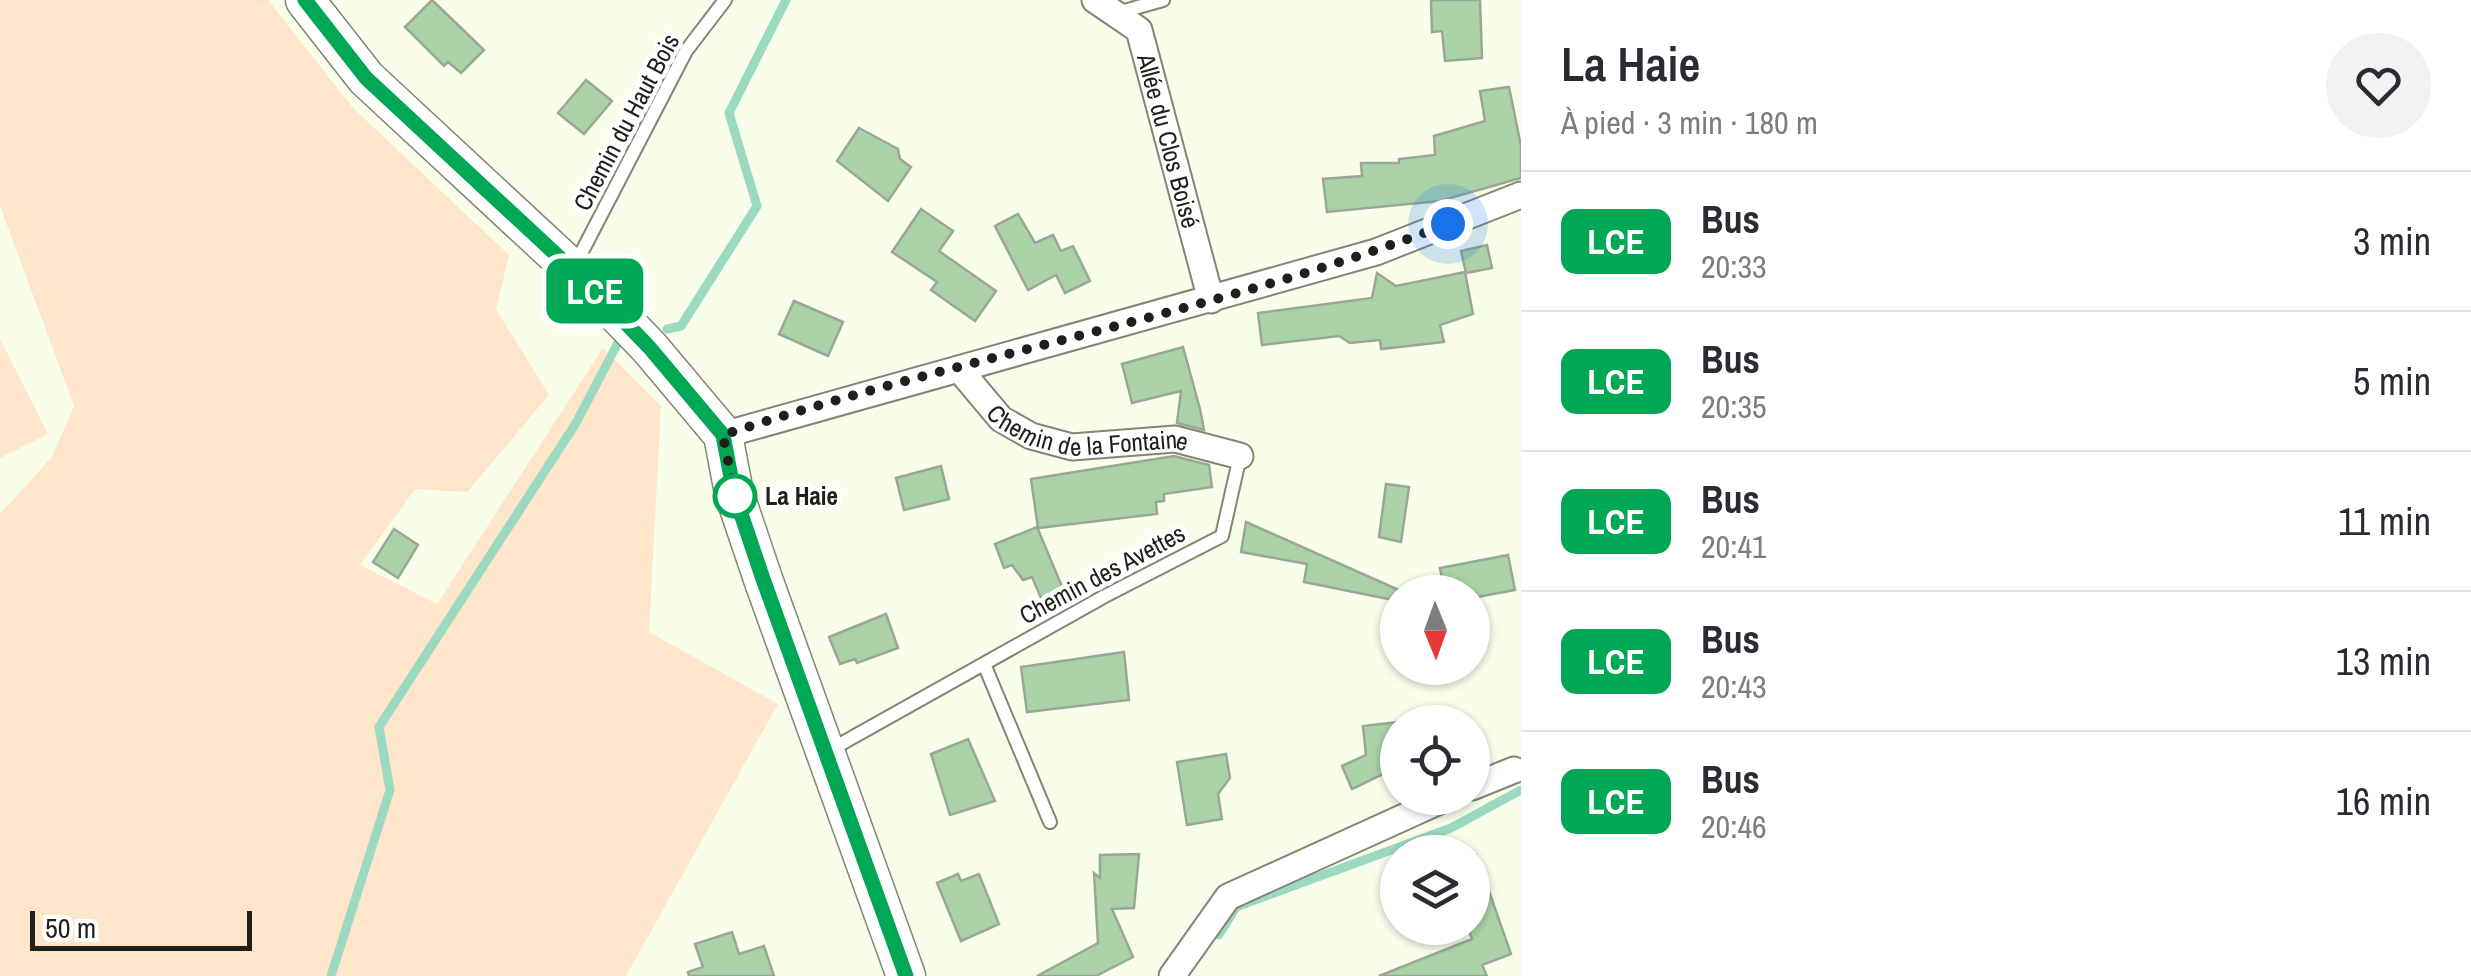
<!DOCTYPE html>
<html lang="fr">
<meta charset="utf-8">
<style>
:root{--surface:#fff;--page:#f2f2f3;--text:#2b2b33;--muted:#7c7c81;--line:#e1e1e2}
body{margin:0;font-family:"Archivo Narrow",sans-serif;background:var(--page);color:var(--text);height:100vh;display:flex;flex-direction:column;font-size:38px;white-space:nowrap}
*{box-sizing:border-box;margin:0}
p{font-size:32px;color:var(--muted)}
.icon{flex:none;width:55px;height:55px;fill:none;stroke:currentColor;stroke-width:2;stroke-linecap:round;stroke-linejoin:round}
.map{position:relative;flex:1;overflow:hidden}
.panel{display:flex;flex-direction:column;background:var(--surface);width:950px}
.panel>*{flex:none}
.badge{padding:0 20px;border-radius:15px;font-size:35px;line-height:65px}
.needle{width:65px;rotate:179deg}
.tools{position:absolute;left:1380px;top:575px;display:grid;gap:20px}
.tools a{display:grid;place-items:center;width:110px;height:110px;border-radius:50%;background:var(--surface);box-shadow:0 2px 8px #0004;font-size:50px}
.scale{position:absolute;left:30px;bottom:25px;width:222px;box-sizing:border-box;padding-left:10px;border:5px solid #1e2019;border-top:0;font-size:28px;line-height:35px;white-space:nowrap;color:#1e2019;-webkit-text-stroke:8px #fff;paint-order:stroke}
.you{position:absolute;width:50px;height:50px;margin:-25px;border:8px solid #fff;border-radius:50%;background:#1a73e8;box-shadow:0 0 0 15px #1a73e833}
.map>.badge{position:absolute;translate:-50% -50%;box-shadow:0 0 0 5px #fff}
.round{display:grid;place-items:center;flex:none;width:105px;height:105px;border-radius:52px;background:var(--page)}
.summary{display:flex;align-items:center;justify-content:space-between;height:170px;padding:0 40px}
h1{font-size:48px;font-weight:600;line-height:75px}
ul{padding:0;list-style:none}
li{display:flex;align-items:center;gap:30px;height:140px;padding:0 40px;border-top:2px solid var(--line)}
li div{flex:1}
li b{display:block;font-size:38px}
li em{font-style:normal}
li .badge{min-width:110px;font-weight:700;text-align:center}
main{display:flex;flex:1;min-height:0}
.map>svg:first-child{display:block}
.green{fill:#ffe5ca}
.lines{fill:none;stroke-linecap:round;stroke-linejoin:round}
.stream{stroke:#9bd9c0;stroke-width:9}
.building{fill:#abd2a7;stroke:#99a797;stroke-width:2.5}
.lane-casing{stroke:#828673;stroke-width:16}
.street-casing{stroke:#828673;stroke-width:29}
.secondary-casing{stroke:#828673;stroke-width:41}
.lane{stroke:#fff;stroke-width:12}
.street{stroke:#fff;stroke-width:25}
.secondary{stroke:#fff;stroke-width:38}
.line-casing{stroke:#fff;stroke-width:22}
.line{stroke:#00a754;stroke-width:15}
.walk{stroke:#1e2019;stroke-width:10;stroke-dasharray:0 18}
.stop-dot{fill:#fff;stroke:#00a754;stroke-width:5}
.labels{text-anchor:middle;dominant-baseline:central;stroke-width:9;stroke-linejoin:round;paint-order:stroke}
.street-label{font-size:25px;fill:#1e2019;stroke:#fff}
.stop-label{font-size:25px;font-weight:bold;fill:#1e2019;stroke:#fff;text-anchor:start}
</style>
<main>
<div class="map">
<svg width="1521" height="976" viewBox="0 0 1521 976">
<rect width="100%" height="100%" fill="#f9feea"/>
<g class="green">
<polygon points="0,0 268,0 353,108 509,255 496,309 549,395 467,492 415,489 360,565 437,604 603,348 661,406 649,632 778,704 626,976 0,976 0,514 52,457 74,406 0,206"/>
<polygon points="0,339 48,434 0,458"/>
</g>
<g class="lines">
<g class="stream">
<polyline points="667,329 681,326 757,206 729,113 786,0"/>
<polyline points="1219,935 1236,907 1451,828 1521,790"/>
<polyline points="331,976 390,790 379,727 576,423 621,337"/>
</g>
</g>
<g class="building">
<polygon points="432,0 484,50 461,73 448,62 444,66 405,27"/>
<polygon points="1431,0 1480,0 1482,58 1445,61 1442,31 1432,32"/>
<polygon points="586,80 612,101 584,134 558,113"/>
<polygon points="1509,87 1521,146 1521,178 1440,201 1327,212 1323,179 1362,176 1361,163 1399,163 1399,159 1435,155 1434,136 1485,121 1480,91"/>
<polygon points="859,128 898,149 900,159 911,167 888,201 837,161"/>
<polygon points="921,209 953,231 939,251 996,291 975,321 931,290 937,282 892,252"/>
<polygon points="1018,214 1035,243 1053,235 1061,251 1073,246 1090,281 1065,293 1056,275 1028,290 995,226"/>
<polygon points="1487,245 1492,268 1466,273 1461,251"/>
<polygon points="1465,272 1473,314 1440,325 1444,342 1381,349 1380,340 1350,343 1339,336 1262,345 1258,313 1372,298 1377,273 1396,286"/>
<polygon points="794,301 843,322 828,356 779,334"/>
<polygon points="1183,347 1200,409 1204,430 1177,423 1181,391 1132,403 1122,364"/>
<polygon points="1174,456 1209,465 1212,487 1164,494 1164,501 1156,502 1157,514 1038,528 1031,479"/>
<polygon points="941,466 949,499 904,510 896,478"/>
<polygon points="1386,484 1409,487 1401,542 1379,537"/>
<polygon points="1246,522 1401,591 1398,601 1304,582 1307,564 1241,552"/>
<polygon points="1037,527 1066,596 1044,605 1032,577 1023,580 1012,565 1004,568 995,544"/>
<polygon points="394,529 418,545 398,578 373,562"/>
<polygon points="1508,555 1515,590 1472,598 1472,592 1445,592 1440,568"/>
<polygon points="886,614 898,648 857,663 855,659 840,664 829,637"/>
<polygon points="1124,652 1129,700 1027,712 1021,667"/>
<polygon points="1398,722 1398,767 1352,789 1342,766 1366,755 1363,726"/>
<polygon points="968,739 995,801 950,815 931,754"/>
<polygon points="1226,754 1230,778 1218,794 1222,819 1187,825 1177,762"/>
<polygon points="1139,854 1134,908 1112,909 1133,957 1096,976 1037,976 1098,943 1094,873 1100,878 1100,855"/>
<polygon points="1476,854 1511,954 1482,965 1487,976 1379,976 1472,939 1468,928 1472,928"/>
<polygon points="958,874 961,881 979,874 999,924 961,941 937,883"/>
<polygon points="732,932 739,954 764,946 774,976 689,976 688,972 703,967 695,944"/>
</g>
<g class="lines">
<defs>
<g id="lane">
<polyline points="1117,13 1163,0"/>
<polyline points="574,267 686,51 725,0"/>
<polyline points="984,664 1050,822"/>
<polyline points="830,750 1105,596 1222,536 1240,456"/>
</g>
<g id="street">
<path id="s1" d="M1095 0 1139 30 1211 300"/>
<path id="s2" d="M959 369 1001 419 1031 436 1072 447 1175 439 1240 456"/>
<polyline points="723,435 1376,252 1521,195"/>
<polyline points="1472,787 1514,770"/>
<polyline points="1172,976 1228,897 1446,798"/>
</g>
<polyline id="secondary" points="305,0 366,78 589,285 649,347 723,435 734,493 763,579 906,976"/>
</defs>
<use href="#lane" class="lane-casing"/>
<use href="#street" class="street-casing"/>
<use href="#secondary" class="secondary-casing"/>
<use href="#lane" class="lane"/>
<use href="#street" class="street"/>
<use href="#secondary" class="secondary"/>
</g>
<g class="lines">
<defs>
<polyline id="line" points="305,0 366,78 589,285 649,347 723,435 734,493 763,579 906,976"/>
</defs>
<use href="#line" class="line-casing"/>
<use href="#line" class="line"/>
<path class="walk" d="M735 496 723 435C962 356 1213 314 1448 224"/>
</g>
<circle class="stop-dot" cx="735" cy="496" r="20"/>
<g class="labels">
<g class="street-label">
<text transform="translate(626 122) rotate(-62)">Chemin du Haut Bois</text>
<text stroke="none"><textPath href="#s1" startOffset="168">Allée du Clos Boisé</textPath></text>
<text stroke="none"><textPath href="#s2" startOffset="155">Chemin de la Fontaine</textPath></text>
<text transform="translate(1102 574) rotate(-28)">Chemin des Avettes</text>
</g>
<g class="stop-label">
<text x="765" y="496">La Haie</text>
</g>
</g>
</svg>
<div class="tools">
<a><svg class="needle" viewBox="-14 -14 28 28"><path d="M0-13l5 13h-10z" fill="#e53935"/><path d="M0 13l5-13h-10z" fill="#7c7c81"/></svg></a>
<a><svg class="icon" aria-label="locate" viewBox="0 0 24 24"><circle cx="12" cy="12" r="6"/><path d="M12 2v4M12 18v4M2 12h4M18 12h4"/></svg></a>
<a><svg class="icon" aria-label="layers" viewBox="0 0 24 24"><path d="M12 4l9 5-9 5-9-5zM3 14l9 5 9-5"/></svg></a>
</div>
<div class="scale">50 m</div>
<div class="you" style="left:1448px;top:224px"></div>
<b class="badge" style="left:595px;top:291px;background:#00a754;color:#fff">LCE</b>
</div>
<section class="panel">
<div class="summary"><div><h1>La Haie</h1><p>À pied · 3 min · 180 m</p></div><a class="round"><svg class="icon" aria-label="heart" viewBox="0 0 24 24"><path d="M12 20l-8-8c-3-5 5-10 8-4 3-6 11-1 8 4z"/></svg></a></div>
<ul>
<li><span class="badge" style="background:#00a754;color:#fff">LCE</span><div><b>Bus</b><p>20:33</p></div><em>3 min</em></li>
<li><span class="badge" style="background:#00a754;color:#fff">LCE</span><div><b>Bus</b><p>20:35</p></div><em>5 min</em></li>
<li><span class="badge" style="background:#00a754;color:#fff">LCE</span><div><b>Bus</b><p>20:41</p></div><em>11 min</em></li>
<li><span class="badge" style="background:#00a754;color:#fff">LCE</span><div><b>Bus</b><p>20:43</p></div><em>13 min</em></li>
<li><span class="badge" style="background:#00a754;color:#fff">LCE</span><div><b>Bus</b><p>20:46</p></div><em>16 min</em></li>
</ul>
</section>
</main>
